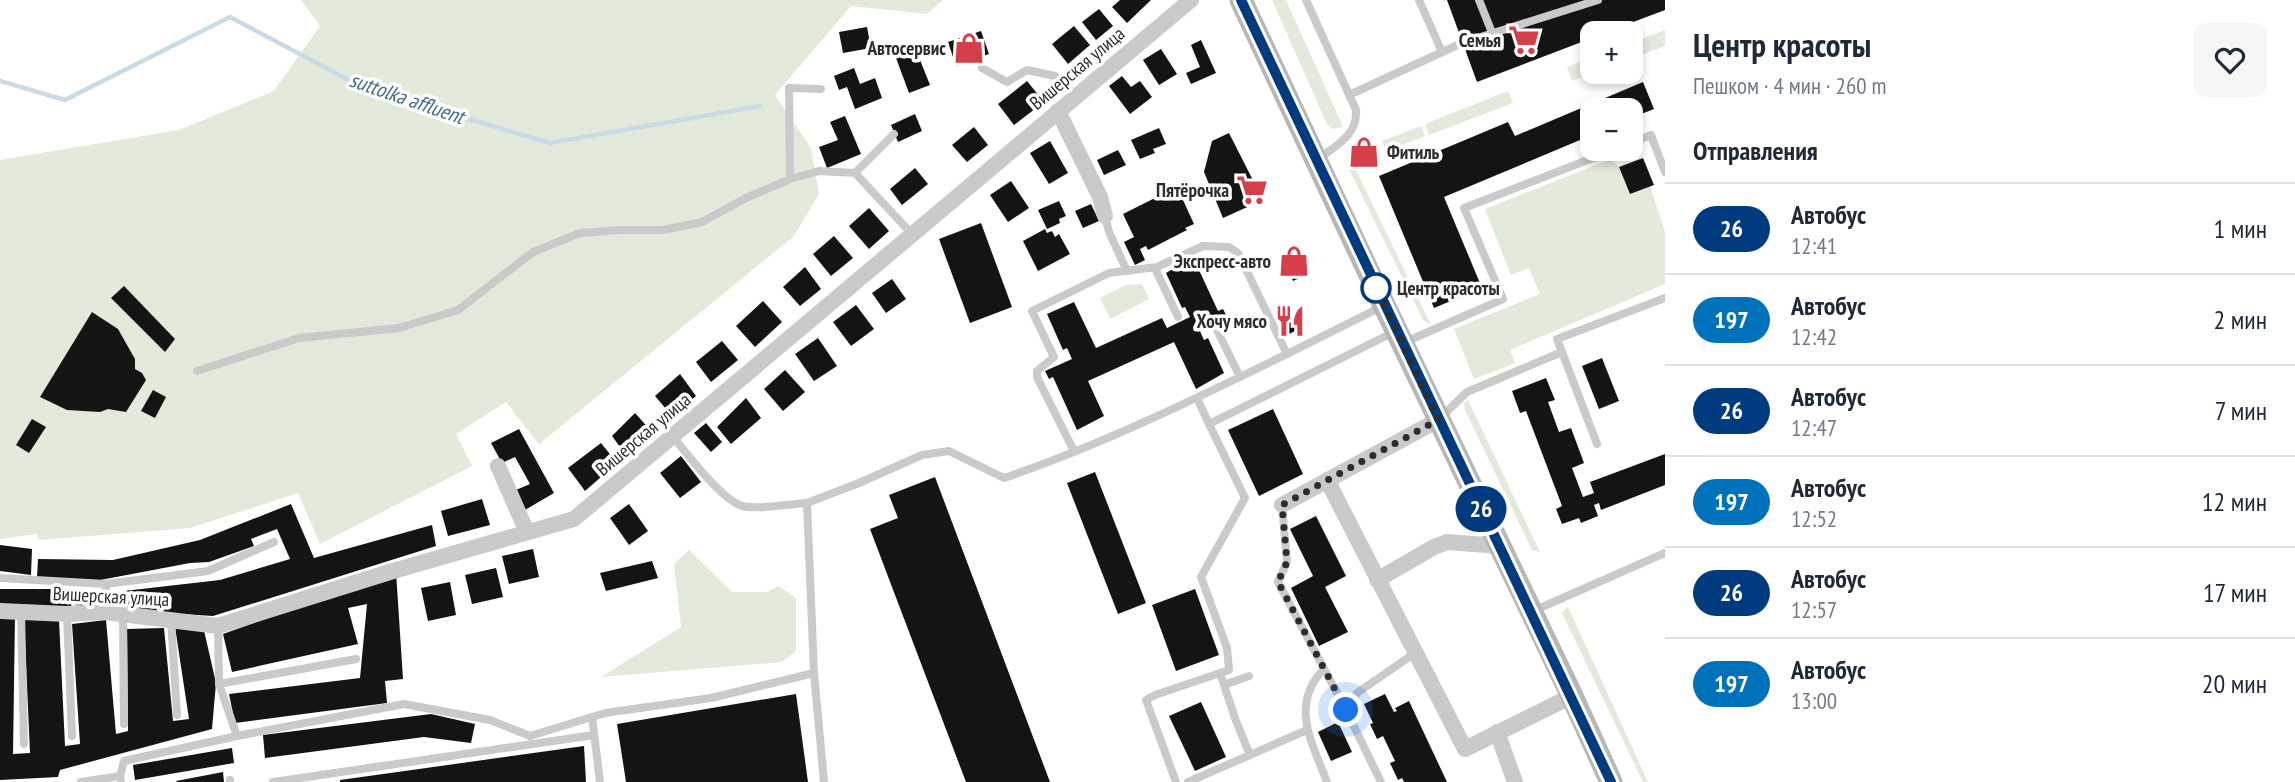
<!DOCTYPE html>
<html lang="ru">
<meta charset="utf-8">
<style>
:root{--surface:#fff;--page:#f6f6f7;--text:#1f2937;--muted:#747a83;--line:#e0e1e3}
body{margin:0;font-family:"PT Sans Narrow",sans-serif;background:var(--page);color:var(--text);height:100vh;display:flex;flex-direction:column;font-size:26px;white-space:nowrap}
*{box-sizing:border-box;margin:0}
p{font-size:23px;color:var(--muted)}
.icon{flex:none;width:38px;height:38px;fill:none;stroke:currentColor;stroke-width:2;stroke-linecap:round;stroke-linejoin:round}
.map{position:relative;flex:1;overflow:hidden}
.panel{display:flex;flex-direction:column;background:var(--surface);width:630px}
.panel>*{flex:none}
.badge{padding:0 14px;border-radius:23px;font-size:24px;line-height:46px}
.tools{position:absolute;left:1580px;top:21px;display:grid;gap:14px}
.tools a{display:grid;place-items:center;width:63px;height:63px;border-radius:14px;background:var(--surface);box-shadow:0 4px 10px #0003;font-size:35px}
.you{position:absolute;width:35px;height:35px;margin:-18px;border:5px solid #fff;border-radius:50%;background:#1a73e8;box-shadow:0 0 0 10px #1a73e833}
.map>.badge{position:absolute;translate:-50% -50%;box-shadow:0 0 0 4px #fff}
h2{padding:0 28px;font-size:26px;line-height:63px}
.round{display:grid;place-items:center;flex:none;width:74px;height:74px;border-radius:14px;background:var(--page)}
.headline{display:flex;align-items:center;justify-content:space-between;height:119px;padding:0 28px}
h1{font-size:33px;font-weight:800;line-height:52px}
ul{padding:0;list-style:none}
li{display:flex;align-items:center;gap:21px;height:91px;padding:0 28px;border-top:2px solid var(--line)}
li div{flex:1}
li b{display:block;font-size:26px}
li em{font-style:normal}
li .badge{min-width:77px;font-weight:700;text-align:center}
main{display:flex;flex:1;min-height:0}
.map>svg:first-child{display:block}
.green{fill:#e3e9db}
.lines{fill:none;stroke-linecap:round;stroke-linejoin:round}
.stream{stroke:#c9dbe7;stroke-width:4.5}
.building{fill:#141414}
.service{stroke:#cacaca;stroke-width:8}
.minor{stroke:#cacaca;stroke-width:16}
.secondary{stroke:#b7b7b7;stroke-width:23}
.line-casing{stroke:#fff;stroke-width:16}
.line{stroke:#003b80;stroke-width:10}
.walk{stroke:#2d2d2d;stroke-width:7;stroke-dasharray:0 12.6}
.stop-dot{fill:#fff;stroke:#003b80;stroke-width:3.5}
.labels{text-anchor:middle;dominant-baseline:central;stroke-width:7;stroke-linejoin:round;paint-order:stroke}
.poi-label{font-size:19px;font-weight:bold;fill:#2d2d2d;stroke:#fff;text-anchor:end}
.street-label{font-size:19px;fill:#2d2d2d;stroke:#fff}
.stop-label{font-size:19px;font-weight:bold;fill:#2d2d2d;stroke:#fff;text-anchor:start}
.water-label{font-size:21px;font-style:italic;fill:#436c87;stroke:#fff}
</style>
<main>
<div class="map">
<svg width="1665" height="782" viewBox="0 0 1665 782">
<rect width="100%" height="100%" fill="#fff"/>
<g class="green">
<polygon points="301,0 943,0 927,14 851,6 775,95 811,148 819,194 794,236 539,444 506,402 456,434 472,466 320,544 298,493 190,528 39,540 36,534 0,539 0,160 179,130 274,91 320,26"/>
<polygon points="1272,0 1286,0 1343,127 1332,129 1327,124"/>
<polygon points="1665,30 1665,46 1631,59 1631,43"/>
<polygon points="1592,57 1592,72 1596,72 1572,81 1567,67"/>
<polygon points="1508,91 1513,103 1429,135 1425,124"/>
<polygon points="1421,126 1425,136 1386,151 1382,141"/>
<polygon points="1350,158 1431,325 1423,320 1350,171 1348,163"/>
<polygon points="1611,159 1619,167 1630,194 1650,186 1665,232 1665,284 1510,350 1515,363 1474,379 1454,329 1540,294 1529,268 1511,275 1485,209"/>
<polygon points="1142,284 1149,299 1110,319 1100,298 1126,285"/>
<polygon points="1468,400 1540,552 1532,550 1465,410 1464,403"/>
<polygon points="689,550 732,592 767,592 778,586 796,598 796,651 782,662 601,677 681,627 674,564"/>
<polygon points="1568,607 1648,782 1643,782 1562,613"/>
</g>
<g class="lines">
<polyline class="stream" points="0,81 65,100 230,17 364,88 550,143 760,106"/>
</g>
<g class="building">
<polygon points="1120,0 1151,0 1127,23 1112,7"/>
<polygon points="1447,0 1665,0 1665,10 1604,33 1592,33 1592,38 1477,82"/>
<polygon points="1099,9 1113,26 1096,40 1082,22"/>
<polygon points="1074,26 1090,45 1068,64 1052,44"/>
<polygon points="867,27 871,48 843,53 839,32"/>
<polygon points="981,31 989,54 956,66 948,42"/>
<polygon points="1201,40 1216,73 1191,84 1186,73 1200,67 1191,45"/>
<polygon points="1161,49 1177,74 1159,85 1143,60"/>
<polygon points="916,50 930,85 909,93 896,58"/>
<polygon points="854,68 860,84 875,78 882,98 855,109 847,87 839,90 834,76"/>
<polygon points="1122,76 1131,87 1140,81 1152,97 1130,114 1109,86"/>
<polygon points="1027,81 1044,102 1014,125 998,104"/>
<polygon points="1643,82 1654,109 1631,118 1631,110 1592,110 1592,135 1444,197 1482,288 1434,308 1379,176 1508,122 1515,136"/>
<polygon points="915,114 922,131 898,142 891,125"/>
<polygon points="845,116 861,154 827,168 819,147 838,140 830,122"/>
<polygon points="974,127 988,145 967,162 952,145"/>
<polygon points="1159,128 1166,144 1153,149 1155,153 1140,159 1131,140"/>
<polygon points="1229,133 1263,200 1223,218 1204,172 1212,141"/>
<polygon points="1050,141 1068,173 1049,184 1030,153"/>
<polygon points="1370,148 1375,159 1361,165 1356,155"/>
<polygon points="1118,150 1126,165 1104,175 1097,160"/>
<polygon points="1643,158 1654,185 1630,194 1619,167"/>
<polygon points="915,168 928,184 902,205 890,189"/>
<polygon points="1011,181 1029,208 1008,222 990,195"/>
<polygon points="1177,187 1194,224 1185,228 1187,230 1148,250 1146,246 1140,249 1145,260 1135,265 1124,242 1134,237 1123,214"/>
<polygon points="1059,201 1066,216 1059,219 1060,223 1047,229 1038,210"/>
<polygon points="1091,204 1099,221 1083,228 1075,211"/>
<polygon points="869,208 889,231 869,249 849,226"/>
<polygon points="981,223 1012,307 970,323 939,239"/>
<polygon points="1045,229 1047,233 1052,231 1055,237 1059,234 1070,254 1038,271 1023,241"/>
<polygon points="834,236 853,258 831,276 813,254"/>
<polygon points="1297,248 1308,274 1293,281 1281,255"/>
<polygon points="1193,257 1218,311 1223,309 1227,317 1199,329 1204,340 1208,338 1224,373 1196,389 1174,342 1088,381 1104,416 1077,430 1053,377 1049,379 1045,371 1072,359 1067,348 1063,350 1047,314 1074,302 1096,348 1162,318 1167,328 1190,317 1185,307 1182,308 1166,273"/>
<polygon points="805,267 821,289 800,306 783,287"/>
<polygon points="892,279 906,299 886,313 872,293"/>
<polygon points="124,286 175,339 165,352 111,298"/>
<polygon points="763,301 782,322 755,347 736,326"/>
<polygon points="856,305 874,329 851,346 833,322"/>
<polygon points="1292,310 1301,328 1289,334 1280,315"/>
<polygon points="92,312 118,329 135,359 135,369 142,373 146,380 126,412 108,409 100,412 67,410 40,397"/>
<polygon points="818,338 837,366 814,381 795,354"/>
<polygon points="722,341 738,360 711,382 696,362"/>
<polygon points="1602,358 1619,401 1599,409 1582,366"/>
<polygon points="785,370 805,392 783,411 764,389"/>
<polygon points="680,374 696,396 672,416 655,396"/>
<polygon points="1546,378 1555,400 1548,402 1559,432 1571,428 1584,463 1572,468 1583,497 1594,493 1590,482 1665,454 1665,485 1601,510 1599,503 1594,505 1598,516 1581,523 1579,518 1562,524 1556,509 1562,506 1526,411 1520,413 1512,391"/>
<polygon points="153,390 166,397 155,418 141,411"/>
<polygon points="746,398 761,418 731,444 717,427"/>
<polygon points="1273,409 1303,474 1259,496 1228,430"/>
<polygon points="635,413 652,432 626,455 612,436"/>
<polygon points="32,419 46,427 29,453 16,445"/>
<polygon points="706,423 722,442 711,452 694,433"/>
<polygon points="519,429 554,493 525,510 516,490 530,484 515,457 502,463 491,443"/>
<polygon points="601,443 617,463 585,491 568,468"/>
<polygon points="681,456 701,482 680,498 660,473"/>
<polygon points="1095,472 1146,603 1118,614 1067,483"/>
<polygon points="935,477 1050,782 966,782 870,529 898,518 889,495"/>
<polygon points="482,499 490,525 448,536 441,511"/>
<polygon points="291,504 314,558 432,525 436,546 213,616 117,610 115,592 220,580 290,559 277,529 251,539 254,546 209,562 190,563 95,581 37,578 38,559 113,560 200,540"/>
<polygon points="629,504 648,531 629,545 610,518"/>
<polygon points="1316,516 1346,576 1325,587 1348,632 1319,646 1291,588 1313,576 1290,529"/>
<polygon points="0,545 32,549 31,575 0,571"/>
<polygon points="533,549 539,577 509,584 502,556"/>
<polygon points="652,561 658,578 606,591 600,573"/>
<polygon points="496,568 503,597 472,604 465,575"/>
<polygon points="396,572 403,679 385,681 387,703 235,723 229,694 360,678 367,604 348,608 358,644 232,672 223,634"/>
<polygon points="450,582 456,615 428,621 421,588"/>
<polygon points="0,589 73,589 71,608 0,606"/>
<polygon points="1195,589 1219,655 1176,671 1152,605"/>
<polygon points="77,595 92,598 90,607 75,605"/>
<polygon points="0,614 15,615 13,754 30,753 24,618 59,620 65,746 80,744 72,624 106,620 116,734 128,731 127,629 164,628 173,721 189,719 175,627 203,626 216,683 212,729 60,770 58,777 0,780"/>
<polygon points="796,694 808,782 626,782 617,724"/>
<polygon points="1385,694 1394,712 1397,711 1395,708 1409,701 1447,782 1404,782 1402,778 1398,780 1390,763 1395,761 1383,736 1377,739 1370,724 1373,723 1364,704"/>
<polygon points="1201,702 1226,757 1195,771 1169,716"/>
<polygon points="431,714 475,724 471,743 424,737 265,758 263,735"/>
<polygon points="1338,722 1352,752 1331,761 1318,732"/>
<polygon points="584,746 586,782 340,782 340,780"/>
<polygon points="232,748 234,763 135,780 133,765"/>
<polygon points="223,772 224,782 177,782 176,781"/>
</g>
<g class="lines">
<g class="service">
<path d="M1306 0 1356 110C1358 135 1336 145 1319 159"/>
<polyline points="1419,0 1442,52"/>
<polyline points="1479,0 1493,35"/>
<polyline points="982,68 1007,82 1027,70 1055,76 1076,96"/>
<polyline points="1349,95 1462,43 1598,0"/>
<polyline points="894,134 855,173 912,234"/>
<polyline points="1631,143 1651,135 1665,172"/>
<polyline points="790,179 789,88 821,89"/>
<polyline points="1105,216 1109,232 1127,271"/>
<polyline points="1155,268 1178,317"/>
<polyline points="1217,330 1240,377"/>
<polyline points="1403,343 1503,299 1464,208 1616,149"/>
<polyline points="1562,352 1557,339 1665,298"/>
<polyline points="197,371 299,338 399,328 458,310 533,252 580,233 619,230 663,230 702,222 746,198 790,179 819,171 855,173"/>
<polyline points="1197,398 1209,424 1394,332"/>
<polyline points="1441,417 1467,392 1562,352 1597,444"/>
<path d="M673 437C687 454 722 500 742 506 759 510 789 504 807 503"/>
<polyline points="1074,451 1037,377 1037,371 1054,357 1032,311 1109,273 1157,267 1203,246 1229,247 1238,253 1287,354 1381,307"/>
<polyline points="1282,505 1287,562 1278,582 1346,710"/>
<polyline points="0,578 106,584 105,612"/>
<polyline points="106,584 208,571 274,542"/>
<polyline points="1533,611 1665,553"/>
<polyline points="21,612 24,744"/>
<polyline points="67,614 72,736"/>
<polyline points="123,615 124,724"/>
<polyline points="171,619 177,715"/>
<path d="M218 626 219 684 237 736 404 704 490 720 530 736 605 713 711 698 814 673 807 503 859 483 922 455 949 451 1004 478C1101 445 1195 399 1287 354"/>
<path d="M1324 669C1289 705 1312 742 1327 782"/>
<polyline points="814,673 824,782"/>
<polyline points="1220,673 1236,721 1250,755"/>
<polyline points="219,684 356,659"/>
<polyline points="1224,685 1249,676"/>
<polyline points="592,717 600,782"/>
<polyline points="230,780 230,782"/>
<polyline points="81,782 120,776"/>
<polyline points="121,782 120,776 124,761 237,736"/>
<polyline points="273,782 594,735"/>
<polyline points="1176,782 1146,700 1155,695 1229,670 1227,648 1201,577 1245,498 1209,424"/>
<polyline points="1188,782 1307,730"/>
<polyline points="1381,782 1346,710 1357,693 1415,653"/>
</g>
<g class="minor">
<polyline points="1058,111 1100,197 1105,216"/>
<polyline points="498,466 527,532"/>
<polyline points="1327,480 1465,749 1572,696"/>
<polyline points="1282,505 1438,420"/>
<polyline points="1377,580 1434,547 1447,542 1499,546"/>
<polyline points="0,611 67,614 105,612 218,626 393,571 574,519 1191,0"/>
<polyline points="1497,732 1515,782"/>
</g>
<polyline class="secondary" points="1241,0 1384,305 1572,696 1611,782"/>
</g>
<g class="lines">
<defs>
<polyline id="line" points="1241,0 1611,782"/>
</defs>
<use href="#line" class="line-casing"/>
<use href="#line" class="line"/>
<polyline class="walk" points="1346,710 1278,582 1287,562 1282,505 1438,420 1373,281 1376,288"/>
</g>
<defs>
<symbol id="supermarket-bare" viewBox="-9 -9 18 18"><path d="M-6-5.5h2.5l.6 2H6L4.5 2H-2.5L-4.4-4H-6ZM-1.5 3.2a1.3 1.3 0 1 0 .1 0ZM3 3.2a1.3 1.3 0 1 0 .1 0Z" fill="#d43f49" stroke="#fff" stroke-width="2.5" paint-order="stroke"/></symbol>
<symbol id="shop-bare" viewBox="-9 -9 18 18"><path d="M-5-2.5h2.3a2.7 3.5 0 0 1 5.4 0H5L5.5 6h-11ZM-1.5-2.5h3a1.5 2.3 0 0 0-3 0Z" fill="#d43f49" stroke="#fff" stroke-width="2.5" paint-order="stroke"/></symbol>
<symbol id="restaurant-bare" viewBox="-9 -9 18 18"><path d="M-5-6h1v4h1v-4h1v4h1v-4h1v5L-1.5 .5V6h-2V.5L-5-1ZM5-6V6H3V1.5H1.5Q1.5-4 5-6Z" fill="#d43f49" stroke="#fff" stroke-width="2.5" paint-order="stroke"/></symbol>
</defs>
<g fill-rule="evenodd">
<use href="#supermarket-bare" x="1502" y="18" width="44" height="44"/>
<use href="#shop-bare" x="947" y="26" width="44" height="44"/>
<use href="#shop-bare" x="1342" y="130" width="44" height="44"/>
<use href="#supermarket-bare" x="1230" y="168" width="44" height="44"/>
<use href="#shop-bare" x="1272" y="239" width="44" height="44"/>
<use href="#restaurant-bare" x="1268" y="299" width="44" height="44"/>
</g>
<circle class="stop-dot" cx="1376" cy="288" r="14"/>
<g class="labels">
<g class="poi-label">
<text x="1501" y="40">Семья</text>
<text x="946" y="48">Автосервис</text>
<text x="1387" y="152" text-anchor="start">Фитиль</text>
<text x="1229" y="190">Пятёрочка</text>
<text x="1271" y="261">Экспресс-авто</text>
<text x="1267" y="321">Хочу мясо</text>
</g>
<g class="street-label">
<text transform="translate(1077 68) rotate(-40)">Вишерская улица</text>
<text transform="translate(643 434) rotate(-40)">Вишерская улица</text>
<text transform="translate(111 596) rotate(3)">Вишерская улица</text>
</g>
<g class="stop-label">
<text x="1397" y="288">Центр красоты</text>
</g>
<g class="water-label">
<text transform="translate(407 98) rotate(19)">suttolka affluent</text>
</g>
</g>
</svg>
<div class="tools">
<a>+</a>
<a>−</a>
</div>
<div class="you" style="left:1346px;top:710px"></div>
<b class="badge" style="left:1481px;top:509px;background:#003b80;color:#fff">26</b>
</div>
<section class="panel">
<div class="headline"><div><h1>Центр красоты</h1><p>Пешком · 4 мин · 260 m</p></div><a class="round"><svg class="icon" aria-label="heart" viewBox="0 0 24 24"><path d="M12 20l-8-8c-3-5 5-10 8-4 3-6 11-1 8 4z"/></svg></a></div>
<h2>Отправления</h2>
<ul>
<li><span class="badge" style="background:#003b80;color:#fff">26</span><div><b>Автобус</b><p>12:41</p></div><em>1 мин</em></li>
<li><span class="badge" style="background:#0072bc;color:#fff">197</span><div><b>Автобус</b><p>12:42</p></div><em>2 мин</em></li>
<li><span class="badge" style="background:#003b80;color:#fff">26</span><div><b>Автобус</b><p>12:47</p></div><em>7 мин</em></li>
<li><span class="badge" style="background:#0072bc;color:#fff">197</span><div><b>Автобус</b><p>12:52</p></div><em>12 мин</em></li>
<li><span class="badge" style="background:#003b80;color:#fff">26</span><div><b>Автобус</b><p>12:57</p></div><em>17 мин</em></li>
<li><span class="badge" style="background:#0072bc;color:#fff">197</span><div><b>Автобус</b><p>13:00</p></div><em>20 мин</em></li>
</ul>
</section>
</main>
